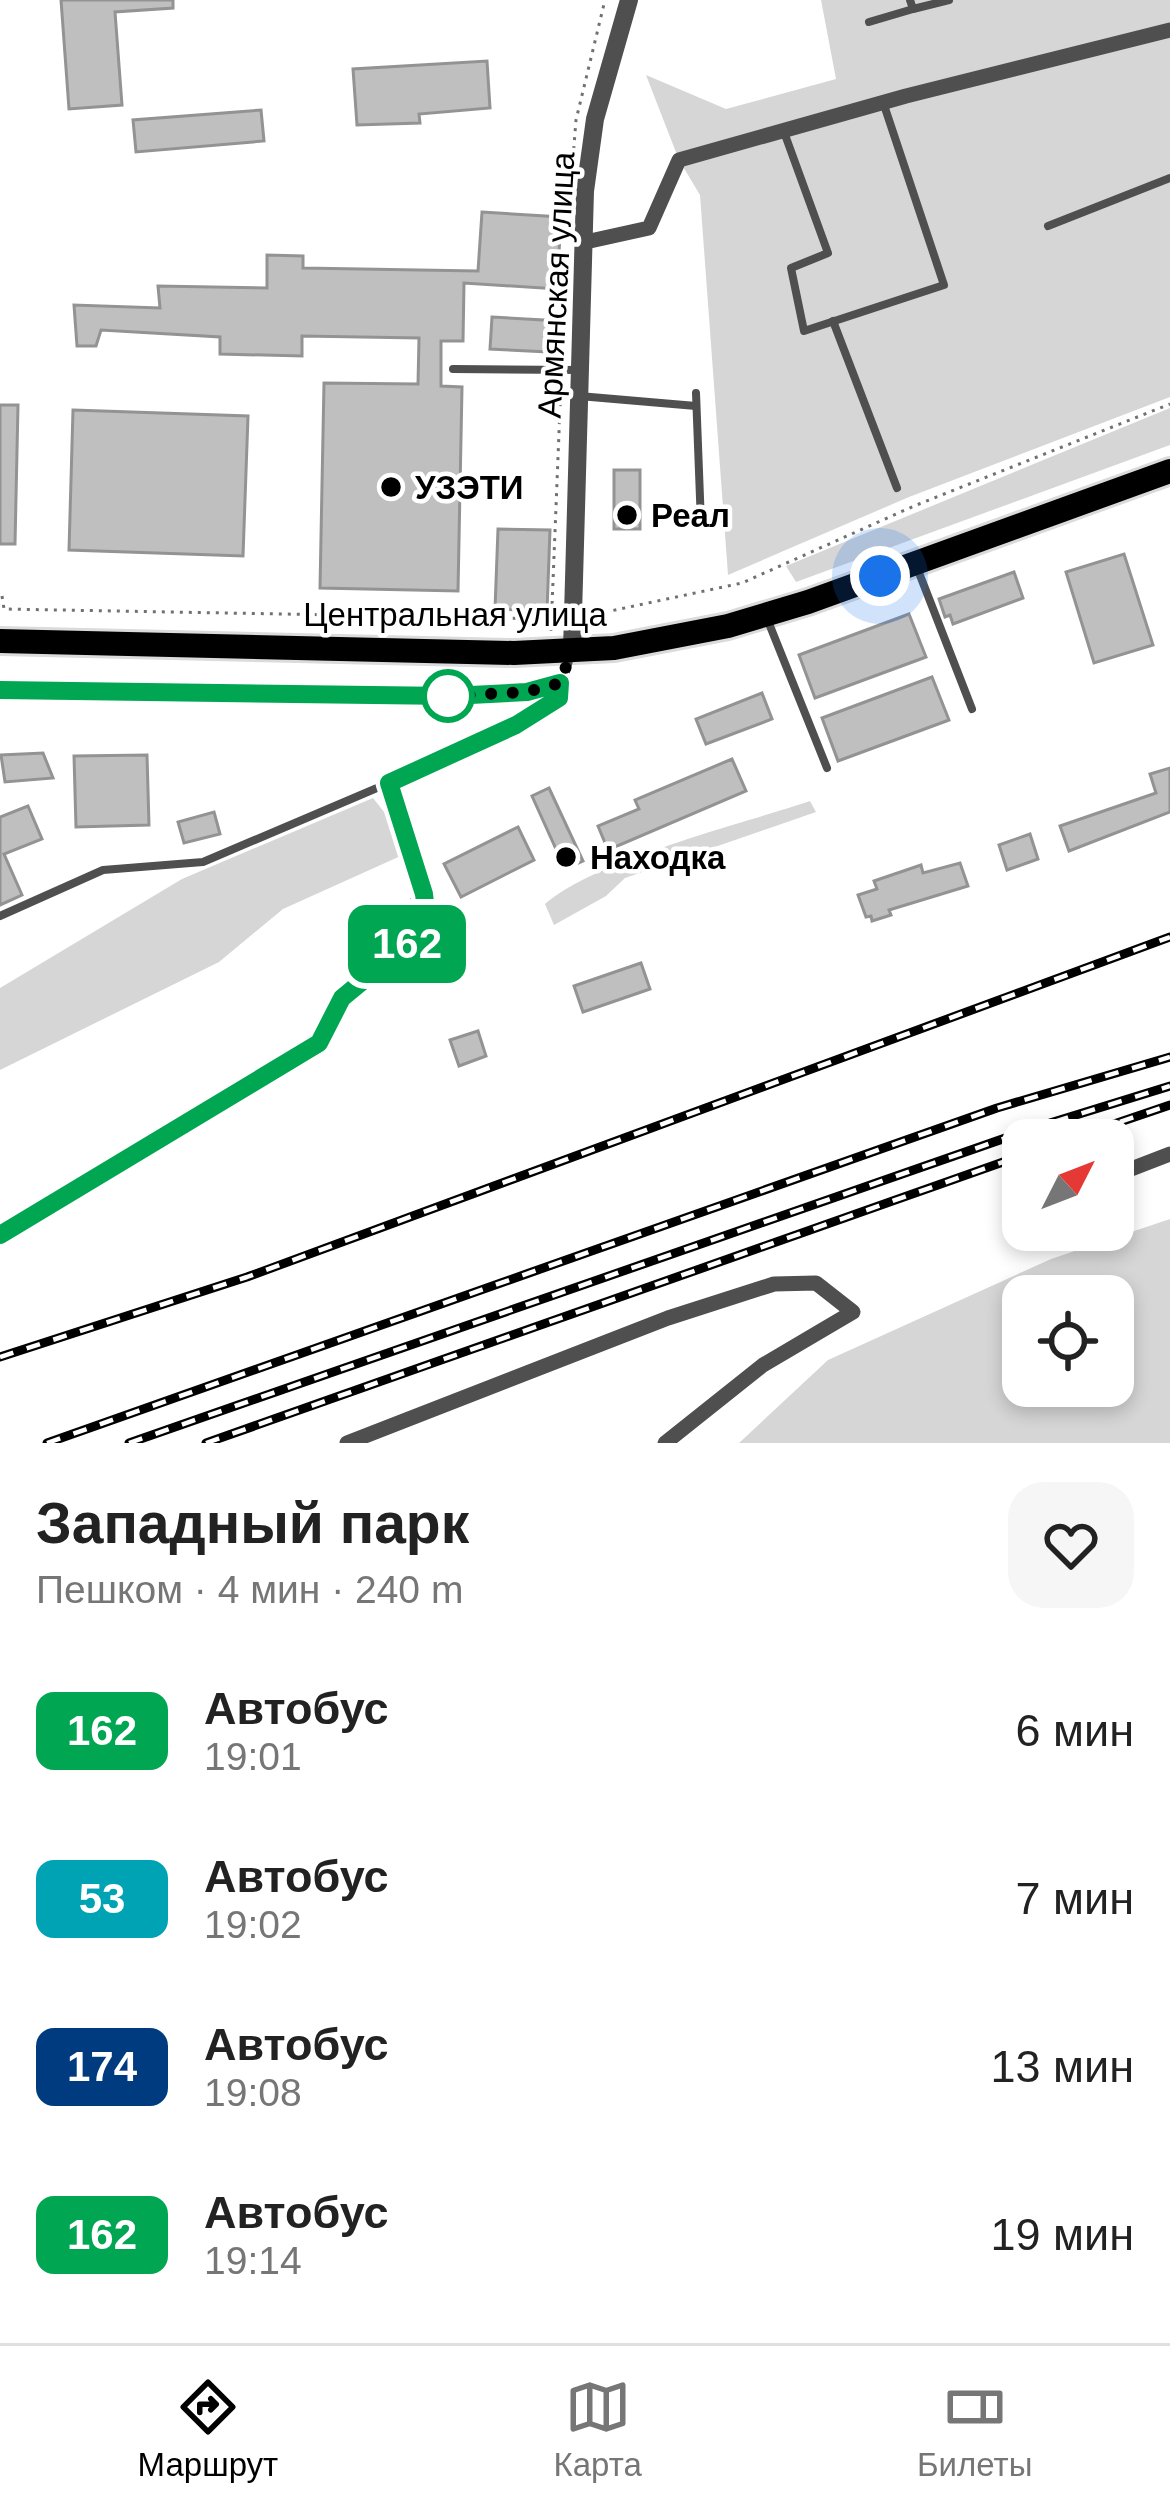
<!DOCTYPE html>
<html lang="ru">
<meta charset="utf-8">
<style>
:root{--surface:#fff;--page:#f6f6f6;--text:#222;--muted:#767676;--line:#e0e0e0;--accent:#000}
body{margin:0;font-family:Arial,sans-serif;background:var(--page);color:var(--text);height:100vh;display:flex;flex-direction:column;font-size:45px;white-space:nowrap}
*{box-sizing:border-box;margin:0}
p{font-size:39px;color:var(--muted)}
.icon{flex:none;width:66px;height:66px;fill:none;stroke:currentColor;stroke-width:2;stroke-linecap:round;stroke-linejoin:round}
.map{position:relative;height:1443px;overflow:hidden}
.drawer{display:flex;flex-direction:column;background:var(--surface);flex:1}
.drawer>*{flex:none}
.badge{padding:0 24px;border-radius:18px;font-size:42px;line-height:78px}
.needle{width:78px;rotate:48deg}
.buttons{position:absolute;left:1002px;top:1119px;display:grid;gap:24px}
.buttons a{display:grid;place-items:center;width:132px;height:132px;border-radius:24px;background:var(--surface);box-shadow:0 6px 18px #0003;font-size:60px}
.you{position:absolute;width:60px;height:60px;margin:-30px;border:9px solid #fff;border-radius:50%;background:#1a73e8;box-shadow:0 0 0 18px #1a73e833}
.map>.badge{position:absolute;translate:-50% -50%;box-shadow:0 0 0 6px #fff}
.round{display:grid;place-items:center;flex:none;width:126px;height:126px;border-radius:36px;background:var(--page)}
.headline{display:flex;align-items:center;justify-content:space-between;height:204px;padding:0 36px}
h1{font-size:57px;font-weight:800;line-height:90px}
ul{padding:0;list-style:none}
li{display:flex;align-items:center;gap:36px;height:168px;padding:0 36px}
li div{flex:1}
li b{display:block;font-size:45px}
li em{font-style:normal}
li .badge{min-width:132px;font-weight:700;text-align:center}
.menu{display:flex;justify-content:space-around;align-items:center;height:168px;border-top:3px solid var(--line);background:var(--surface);font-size:33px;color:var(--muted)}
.menu a{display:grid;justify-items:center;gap:6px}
.menu .active{color:var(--accent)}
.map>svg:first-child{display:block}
.green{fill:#d6d6d6;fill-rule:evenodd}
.building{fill:#bfbfbf;stroke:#939393;stroke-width:3}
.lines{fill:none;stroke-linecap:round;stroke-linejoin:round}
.primary-casing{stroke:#dbdbdb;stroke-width:30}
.path{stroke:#717171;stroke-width:3;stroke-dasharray:3 6;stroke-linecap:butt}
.service{stroke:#4f4f4f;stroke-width:8}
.minor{stroke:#4f4f4f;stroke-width:15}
.tertiary{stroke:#4f4f4f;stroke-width:18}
.primary{stroke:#000;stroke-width:24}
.rail-casing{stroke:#000;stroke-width:9}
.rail{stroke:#fff;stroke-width:4.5;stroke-dasharray:14;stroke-linecap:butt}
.line-casing{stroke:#fff;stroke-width:27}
.line{stroke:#00a651;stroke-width:18}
.walk{stroke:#000;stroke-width:12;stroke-dasharray:0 21.6}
.poi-dot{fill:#000;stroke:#fff;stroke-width:4.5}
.stop-dot{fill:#fff;stroke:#00a651;stroke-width:6}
.labels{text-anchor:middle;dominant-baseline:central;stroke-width:9;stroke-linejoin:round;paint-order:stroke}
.street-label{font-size:33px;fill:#000;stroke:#fff}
.poi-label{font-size:33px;font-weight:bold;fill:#000;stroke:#fff;text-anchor:start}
</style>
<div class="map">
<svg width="1170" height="1443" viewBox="0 0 1170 1443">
<rect width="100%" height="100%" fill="#fff"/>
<g class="green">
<polygon points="821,0 1170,0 1170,397 909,497 728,575 700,195 679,160 646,75 726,109 836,79"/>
<polygon points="1170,408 1170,445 796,582 786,566"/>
<polygon points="373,798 400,832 405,854 283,909 219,962 0,1070 0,988 182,879"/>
<path d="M810 801 816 812 625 878 606 896 554 925 545 904C595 860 742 824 810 801Z"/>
<path d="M1170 1219V1443H739L828 1360 1051 1259ZM1023 1296H1113V1386H1023Z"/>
</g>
<g class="building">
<polygon points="61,0 173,0 173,8 115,12 122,105 69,109"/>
<polygon points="487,61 490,108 419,114 420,123 357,125 353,69"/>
<polygon points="261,110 264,141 136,152 133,120"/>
<polygon points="482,212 561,217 557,289 464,283 463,341 441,341 441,386 462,387 458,591 320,588 324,383 418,384 419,338 302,336 302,356 220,354 220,337 101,330 96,346 77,346 74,305 160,308 158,286 267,288 267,255 303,256 303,268 478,271"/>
<polygon points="492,317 561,321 560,360 548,359 548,352 490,349"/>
<polygon points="0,405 18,405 15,544 0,544"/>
<polygon points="73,410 248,416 243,556 69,550"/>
<rect x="614" y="470" width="26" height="59"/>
<polygon points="498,529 550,530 547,611 495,609"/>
<polygon points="1124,554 1153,645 1094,663 1066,572"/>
<polygon points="1014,572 1023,598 953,624 950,615 945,617 939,599"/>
<polygon points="909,614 926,657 815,698 799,655"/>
<polygon points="932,677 949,720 838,761 822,718"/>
<polygon points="762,693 772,719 706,744 696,719"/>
<polygon points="43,753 53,778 5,782 1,755"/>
<polygon points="147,755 149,825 76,827 74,756"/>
<polygon points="732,759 746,791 608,850 598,826 639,809 635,800"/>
<polygon points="1170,768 1170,812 1069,851 1060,826 1156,793 1150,774"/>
<polygon points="549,788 583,861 565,869 532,796"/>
<polygon points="28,806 42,839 4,854 22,895 0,905 0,817"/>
<polygon points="214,812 220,834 184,843 178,822"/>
<polygon points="518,827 534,860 461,897 444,864"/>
<polygon points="1030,834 1038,859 1007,870 999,845"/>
<polygon points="960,863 968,886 889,910 891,915 872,921 871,916 866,917 858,895 877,889 874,881 921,865 923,873"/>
<polygon points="641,963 650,989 583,1012 574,986"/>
<polygon points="478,1031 486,1056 459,1066 450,1040"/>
</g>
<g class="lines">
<defs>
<polyline id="primary" points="0,641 514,653 614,648 728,626 808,602 1170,471"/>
</defs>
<use href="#primary" class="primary-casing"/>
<g class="path">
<polyline points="573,158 576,120 605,0"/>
<polyline points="562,361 566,269"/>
<polyline points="2,596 4,609 560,619"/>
<polyline points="587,616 742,583 914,506 1170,404"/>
<polyline points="551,631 561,383"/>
</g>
<g class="service">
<polyline points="910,0 913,9 949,0"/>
<polyline points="869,22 913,9"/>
<polyline points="784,132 828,253 791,268 804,331 944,285 883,102"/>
<polyline points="1048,226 1170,178"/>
<polyline points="833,321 897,488"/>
<polyline points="453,369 576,370"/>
<polyline points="696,393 701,524"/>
<polyline points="579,396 696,406"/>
<polyline points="916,565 972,709"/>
<polyline points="766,616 827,768"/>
<polyline points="0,690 451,696 527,692 560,683"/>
<polyline points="389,783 425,894 389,917"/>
<polyline points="425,894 431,961"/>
<polyline points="0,916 103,870 203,862 445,759 516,725 559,698 570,657"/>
<polyline points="0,1235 319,1043 342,999 427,927"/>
</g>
<g class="minor">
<polyline points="581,243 649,228 679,160 906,96 1170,30"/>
<polyline points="1113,1176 1170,1154"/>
<polyline points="347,1443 668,1318 774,1284 816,1283 853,1312 763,1365 665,1443"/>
</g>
<polyline class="tertiary" points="572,650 585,191 595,119 629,0"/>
<use href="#primary" class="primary"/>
<defs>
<g id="rail">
<polyline points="1067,1140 1170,1105"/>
<polyline points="0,1357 247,1277 1170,937"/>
<polyline points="47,1443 997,1108 1170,1057"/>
<polyline points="129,1443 1037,1127 1170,1086"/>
<polyline points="206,1443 1023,1155"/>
</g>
</defs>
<use href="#rail" class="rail-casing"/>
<use href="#rail" class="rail"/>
</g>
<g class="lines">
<defs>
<polyline id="line" points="0,690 451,696 527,692 560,683 559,698 516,725 389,783 424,894 428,927 342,998 319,1043 0,1235"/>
</defs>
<use href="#line" class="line-casing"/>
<use href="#line" class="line"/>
<path class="walk" d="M448 696 527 692 560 683 572 650C679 644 779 612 880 576"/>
</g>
<g class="poi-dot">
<circle cx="391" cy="487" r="12"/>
<circle cx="627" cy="515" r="12"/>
<circle cx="566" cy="857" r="12"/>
</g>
<circle class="stop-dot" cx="448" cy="696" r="24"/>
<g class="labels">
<g class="street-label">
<text transform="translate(556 285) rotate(-87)">Армянская улица</text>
<text x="455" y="614">Центральная улица</text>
</g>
<g class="poi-label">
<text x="415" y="487">УЗЭТИ</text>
<text x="651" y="515">Реал</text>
<text x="590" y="857">Находка</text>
</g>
</g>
</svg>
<div class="buttons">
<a><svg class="needle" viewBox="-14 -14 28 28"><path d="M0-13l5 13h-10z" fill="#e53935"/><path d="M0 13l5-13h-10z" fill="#767676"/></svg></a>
<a><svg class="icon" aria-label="locate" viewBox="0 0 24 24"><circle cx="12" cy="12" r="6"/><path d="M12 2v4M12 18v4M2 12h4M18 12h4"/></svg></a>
</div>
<div class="you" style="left:880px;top:576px"></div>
<b class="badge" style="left:407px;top:944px;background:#00a651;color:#fff">162</b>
</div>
<section class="drawer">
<div class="headline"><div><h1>Западный парк</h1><p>Пешком · 4 мин · 240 m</p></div><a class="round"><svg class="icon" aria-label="heart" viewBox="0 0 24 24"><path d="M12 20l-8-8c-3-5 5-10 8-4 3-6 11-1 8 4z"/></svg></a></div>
<ul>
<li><span class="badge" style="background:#00a651;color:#fff">162</span><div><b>Автобус</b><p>19:01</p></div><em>6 мин</em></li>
<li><span class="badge" style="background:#00a3b4;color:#fff">53</span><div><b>Автобус</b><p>19:02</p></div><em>7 мин</em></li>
<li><span class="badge" style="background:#003b80;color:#fff">174</span><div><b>Автобус</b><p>19:08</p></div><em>13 мин</em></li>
<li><span class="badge" style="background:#00a651;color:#fff">162</span><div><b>Автобус</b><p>19:14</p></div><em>19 мин</em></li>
</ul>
</section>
<nav class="menu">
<a class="active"><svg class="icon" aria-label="directions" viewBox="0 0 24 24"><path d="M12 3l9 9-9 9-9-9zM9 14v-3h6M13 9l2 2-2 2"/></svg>Маршрут</a>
<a><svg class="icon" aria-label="map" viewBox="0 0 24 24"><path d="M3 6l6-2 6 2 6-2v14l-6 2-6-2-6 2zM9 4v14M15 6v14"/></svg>Карта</a>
<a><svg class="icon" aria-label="tickets" viewBox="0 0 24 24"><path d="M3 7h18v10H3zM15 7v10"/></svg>Билеты</a>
</nav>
